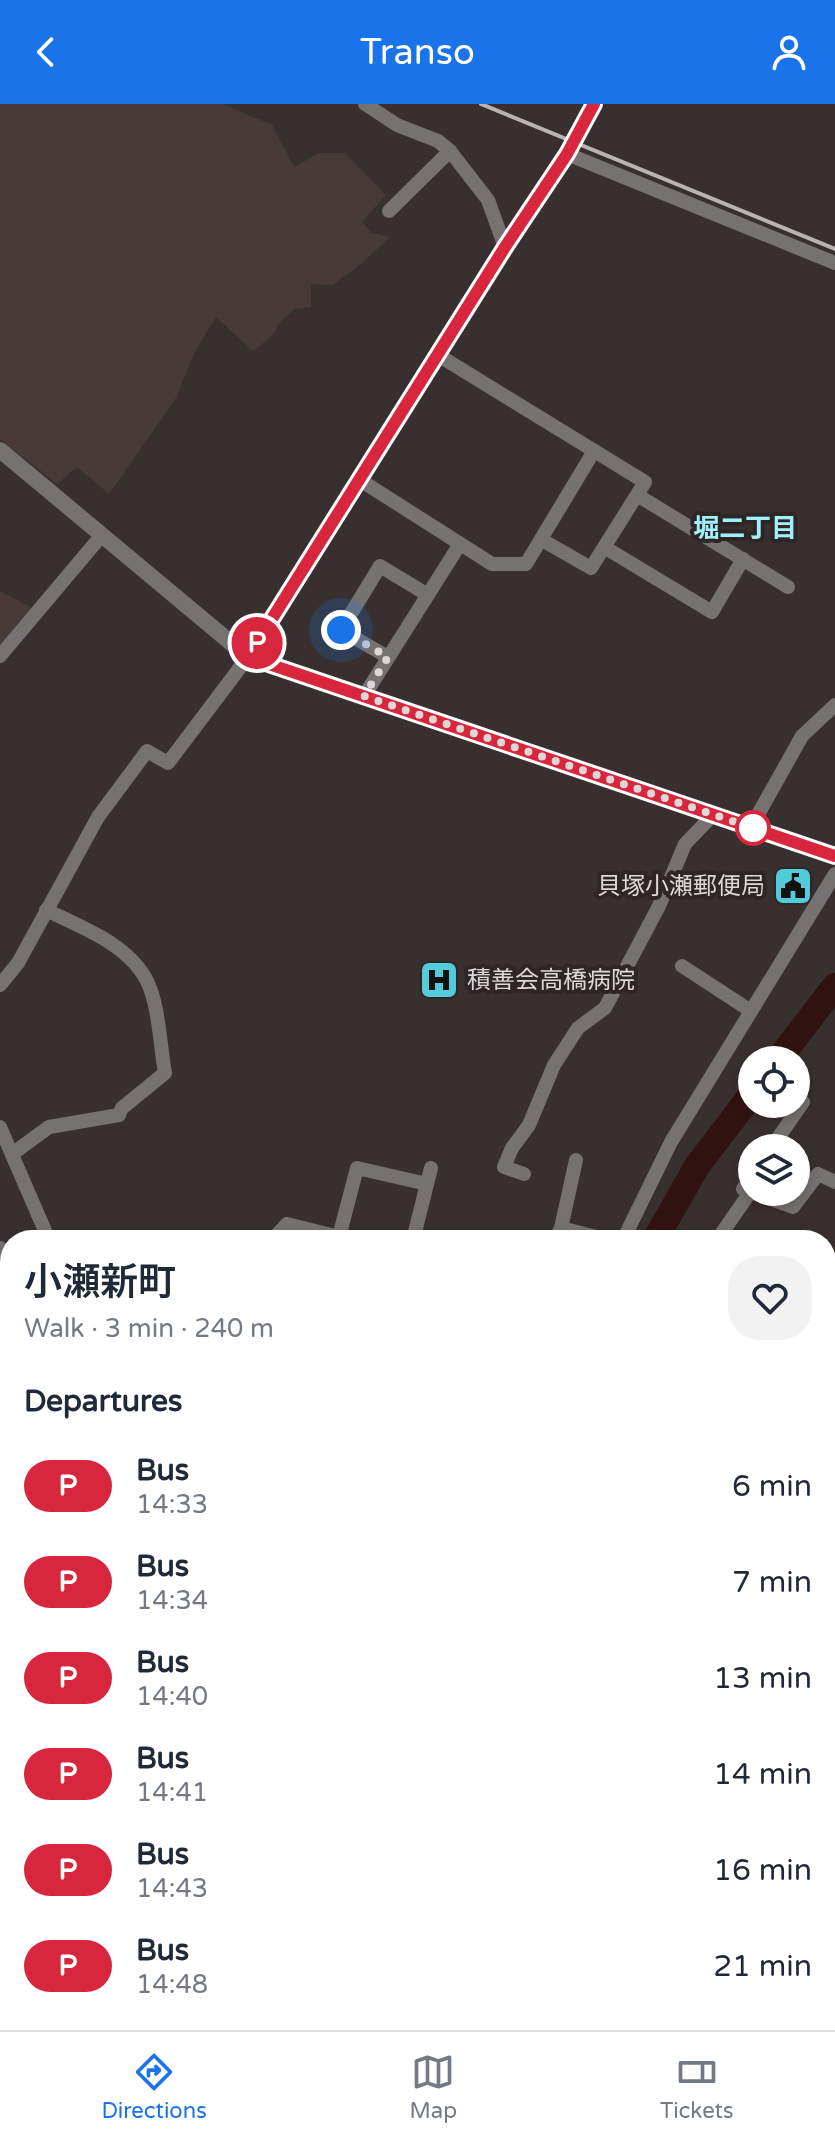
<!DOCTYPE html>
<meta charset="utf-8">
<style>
:root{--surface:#fff;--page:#f2f2f3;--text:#1f2937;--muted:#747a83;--line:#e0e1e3;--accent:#1a73e8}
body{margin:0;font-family:"Varela Round","Noto Sans JP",sans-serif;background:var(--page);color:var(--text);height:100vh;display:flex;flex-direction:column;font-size:30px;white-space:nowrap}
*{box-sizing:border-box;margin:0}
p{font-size:26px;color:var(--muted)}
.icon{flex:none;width:44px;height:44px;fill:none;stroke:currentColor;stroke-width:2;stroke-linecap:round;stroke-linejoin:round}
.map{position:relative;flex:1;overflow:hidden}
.details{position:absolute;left:0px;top:1126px;width:836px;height:800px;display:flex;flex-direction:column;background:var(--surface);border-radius:32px 32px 0 0;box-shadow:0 4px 12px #0003}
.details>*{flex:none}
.badge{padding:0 16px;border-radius:26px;font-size:28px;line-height:52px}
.buttons{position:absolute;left:738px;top:942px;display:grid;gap:16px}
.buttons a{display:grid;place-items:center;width:72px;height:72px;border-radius:50%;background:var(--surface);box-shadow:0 4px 12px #0003;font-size:40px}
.you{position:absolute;width:40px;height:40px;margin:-20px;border:6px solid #fff;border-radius:50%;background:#1a73e8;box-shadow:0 0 0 12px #1a73e833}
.map>.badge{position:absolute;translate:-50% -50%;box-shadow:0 0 0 4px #fff}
h2{padding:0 24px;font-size:30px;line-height:72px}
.round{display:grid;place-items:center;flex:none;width:84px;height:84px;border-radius:32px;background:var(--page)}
.overview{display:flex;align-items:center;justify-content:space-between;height:136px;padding:0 24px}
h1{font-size:38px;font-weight:600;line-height:60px}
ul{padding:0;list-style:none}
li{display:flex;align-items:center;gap:24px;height:96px;padding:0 24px}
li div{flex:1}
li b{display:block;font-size:30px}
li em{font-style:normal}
li .badge{min-width:88px;font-weight:700;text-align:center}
header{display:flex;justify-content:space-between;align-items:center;height:104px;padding:0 24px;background:var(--accent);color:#fff;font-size:36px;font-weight:600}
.tabs{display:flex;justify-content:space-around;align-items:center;height:112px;border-top:2px solid var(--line);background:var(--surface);font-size:22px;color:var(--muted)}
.tabs a{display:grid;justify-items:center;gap:4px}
.tabs .current{color:var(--accent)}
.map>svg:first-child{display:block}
.built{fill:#483a38}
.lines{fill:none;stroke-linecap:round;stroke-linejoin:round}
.river{stroke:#301311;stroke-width:26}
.minor{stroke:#777272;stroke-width:14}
.tertiary{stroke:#777272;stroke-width:16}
.trunk{stroke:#c8bebe;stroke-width:22}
.rail{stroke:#b9b4b3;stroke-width:4}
.line-casing{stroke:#fff;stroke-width:18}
.line{stroke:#d7263d;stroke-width:12}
.walk{stroke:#ddd8d7;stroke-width:8;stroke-dasharray:0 14.4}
.stop-dot{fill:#fff;stroke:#d7263d;stroke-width:4}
.labels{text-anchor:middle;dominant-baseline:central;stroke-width:8;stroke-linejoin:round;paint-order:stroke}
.poi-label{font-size:24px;fill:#ddd8d7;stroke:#2e2625;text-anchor:end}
.neighbourhood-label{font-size:26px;font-weight:bold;fill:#a0f1fb;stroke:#2e2625}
</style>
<header><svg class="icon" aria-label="back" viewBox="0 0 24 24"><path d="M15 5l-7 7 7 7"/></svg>Transo<svg class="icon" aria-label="person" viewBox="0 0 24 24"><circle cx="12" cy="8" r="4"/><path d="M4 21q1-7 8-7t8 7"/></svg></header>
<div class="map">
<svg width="835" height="1926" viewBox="0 0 835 1926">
<rect width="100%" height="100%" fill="#38302f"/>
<g class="built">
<polygon points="0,0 223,0 272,21 294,63 320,49 345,49 386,91 362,118 372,129 390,133 362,159 333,181 311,180 311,203 295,205 281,217 272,232 253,247 216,213 195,247 176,294 109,390 77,363 57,380 0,335"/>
<polygon points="0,487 34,505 0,545"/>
</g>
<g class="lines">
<g class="river">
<polyline points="778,956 835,882"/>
<polyline points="655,1136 697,1062 752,990"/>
<polyline points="197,1926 206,1916"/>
</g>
<g class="minor">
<polyline points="365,0 397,21 438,37 450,47 488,96 505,143"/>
<polyline points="573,38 594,0"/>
<polyline points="567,50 835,159"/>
<polyline points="389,107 450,47"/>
<polyline points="438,251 645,378 591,464 542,436"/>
<polyline points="360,376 492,460 526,460 594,347"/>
<polyline points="637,391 788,483"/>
<polyline points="604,443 712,508 743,455"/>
<polyline points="0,552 102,431"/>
<polyline points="388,553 341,526 380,462 428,491"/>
<polyline points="364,592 460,440"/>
<polyline points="751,723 802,632 835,601"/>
<polyline points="682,862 751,907"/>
<polyline points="0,881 18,859 98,713 147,647 168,659 248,553"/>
<polyline points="0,1023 49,1136"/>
<polyline points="771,1044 803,998"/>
<path d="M12 1050 49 1023 119 1011 122 1004 165 969C160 942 159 901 147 877 128 840 81 823 46 806"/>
<polyline points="524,1070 504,1063 512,1044 529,1021 554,961 578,924 605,904 659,802 685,740 713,711"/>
<polyline points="752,1072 743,1085 793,1103 818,1070 835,1078"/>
<polyline points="561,1124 608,1136"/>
<polyline points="339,1133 357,1064 427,1080"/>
<polyline points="272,1136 287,1120 351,1136"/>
<polyline points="413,1136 431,1064"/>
<polyline points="555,1136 561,1124 576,1056"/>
<polyline points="623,1136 671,1038 835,770"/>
<polyline points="717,1136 751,1087"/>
<polyline points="0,1144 10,1151"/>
<polyline points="826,1250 835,1246"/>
<polyline points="0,1323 10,1318"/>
<polyline points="0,1412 10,1417"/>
<polyline points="826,1415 835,1415"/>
<polyline points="826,1467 829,1471 826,1475"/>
<polyline points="0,1565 10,1563"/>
<polyline points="0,1614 10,1625"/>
<polyline points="826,1656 835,1662"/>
<polyline points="0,1679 10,1673"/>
<polyline points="826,1774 835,1778"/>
<polyline points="0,1915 10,1903"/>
<polyline points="382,1916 383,1926"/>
<polyline points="803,1916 815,1926"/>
<polyline points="238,1926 246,1916"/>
</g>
<g class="tertiary">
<polyline points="0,346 248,553 835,752"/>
<polyline points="248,553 573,38"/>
<polyline points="464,1926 465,1916"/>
</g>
<g class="trunk">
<polyline points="0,1766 10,1775"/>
<polyline points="0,1794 10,1803"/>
<polyline points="146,1916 158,1926"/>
<polyline points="180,1916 192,1926"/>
</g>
<polyline class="rail" points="481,0 835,145"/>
</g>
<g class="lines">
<defs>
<polyline id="line" points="594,0 567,50 505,143 248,553 835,752"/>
</defs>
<use href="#line" class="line-casing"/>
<use href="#line" class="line"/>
<polyline class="walk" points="341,526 388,553 364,592 753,724"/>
</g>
<defs>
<symbol id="civic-square" viewBox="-11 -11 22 22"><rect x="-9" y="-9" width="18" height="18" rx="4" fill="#52cbda" stroke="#2e2625"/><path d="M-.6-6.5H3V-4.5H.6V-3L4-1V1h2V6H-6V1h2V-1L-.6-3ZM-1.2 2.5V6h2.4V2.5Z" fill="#111"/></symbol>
<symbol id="hospital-square" viewBox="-11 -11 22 22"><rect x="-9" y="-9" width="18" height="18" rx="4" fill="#52cbda" stroke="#2e2625"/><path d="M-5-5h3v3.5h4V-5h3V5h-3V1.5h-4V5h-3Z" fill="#111"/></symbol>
</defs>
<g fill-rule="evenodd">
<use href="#civic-square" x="771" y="760" width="44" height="44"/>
<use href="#hospital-square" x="417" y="854" width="44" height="44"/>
</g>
<circle class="stop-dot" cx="753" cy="724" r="16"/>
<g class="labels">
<g class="poi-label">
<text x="765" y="782">貝塚小瀬郵便局</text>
<text x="467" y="876" text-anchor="start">積善会高橋病院</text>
</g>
<g class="neighbourhood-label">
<text x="745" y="424">堀二丁目</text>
</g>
</g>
</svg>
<div class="buttons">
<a><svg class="icon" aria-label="locate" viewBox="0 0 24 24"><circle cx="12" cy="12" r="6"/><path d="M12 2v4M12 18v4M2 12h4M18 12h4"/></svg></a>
<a><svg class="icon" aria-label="layers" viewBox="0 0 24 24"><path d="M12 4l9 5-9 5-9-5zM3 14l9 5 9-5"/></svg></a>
</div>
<div class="you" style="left:341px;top:526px"></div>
<b class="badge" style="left:257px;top:539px;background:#d7263d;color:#fff">P</b>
<section class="details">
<div class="overview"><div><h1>小瀬新町</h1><p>Walk · 3 min · 240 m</p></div><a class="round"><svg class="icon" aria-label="heart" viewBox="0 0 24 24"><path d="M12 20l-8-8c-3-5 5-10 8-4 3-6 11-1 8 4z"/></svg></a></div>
<h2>Departures</h2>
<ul>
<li><span class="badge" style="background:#d7263d;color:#fff">P</span><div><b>Bus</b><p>14:33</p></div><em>6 min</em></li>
<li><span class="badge" style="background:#d7263d;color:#fff">P</span><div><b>Bus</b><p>14:34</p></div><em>7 min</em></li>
<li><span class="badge" style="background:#d7263d;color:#fff">P</span><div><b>Bus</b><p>14:40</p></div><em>13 min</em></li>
<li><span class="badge" style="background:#d7263d;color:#fff">P</span><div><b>Bus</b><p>14:41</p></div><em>14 min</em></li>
<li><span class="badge" style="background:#d7263d;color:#fff">P</span><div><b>Bus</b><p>14:43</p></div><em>16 min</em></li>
<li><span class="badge" style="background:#d7263d;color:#fff">P</span><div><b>Bus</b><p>14:48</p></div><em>21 min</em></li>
</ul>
</section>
</div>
<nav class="tabs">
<a class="current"><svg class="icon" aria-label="directions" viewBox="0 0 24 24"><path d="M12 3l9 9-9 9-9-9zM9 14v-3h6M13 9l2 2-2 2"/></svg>Directions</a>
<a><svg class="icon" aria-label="map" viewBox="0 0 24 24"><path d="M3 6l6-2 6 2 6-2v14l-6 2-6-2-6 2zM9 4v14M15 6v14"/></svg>Map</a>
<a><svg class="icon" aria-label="tickets" viewBox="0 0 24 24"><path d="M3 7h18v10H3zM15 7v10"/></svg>Tickets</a>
</nav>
